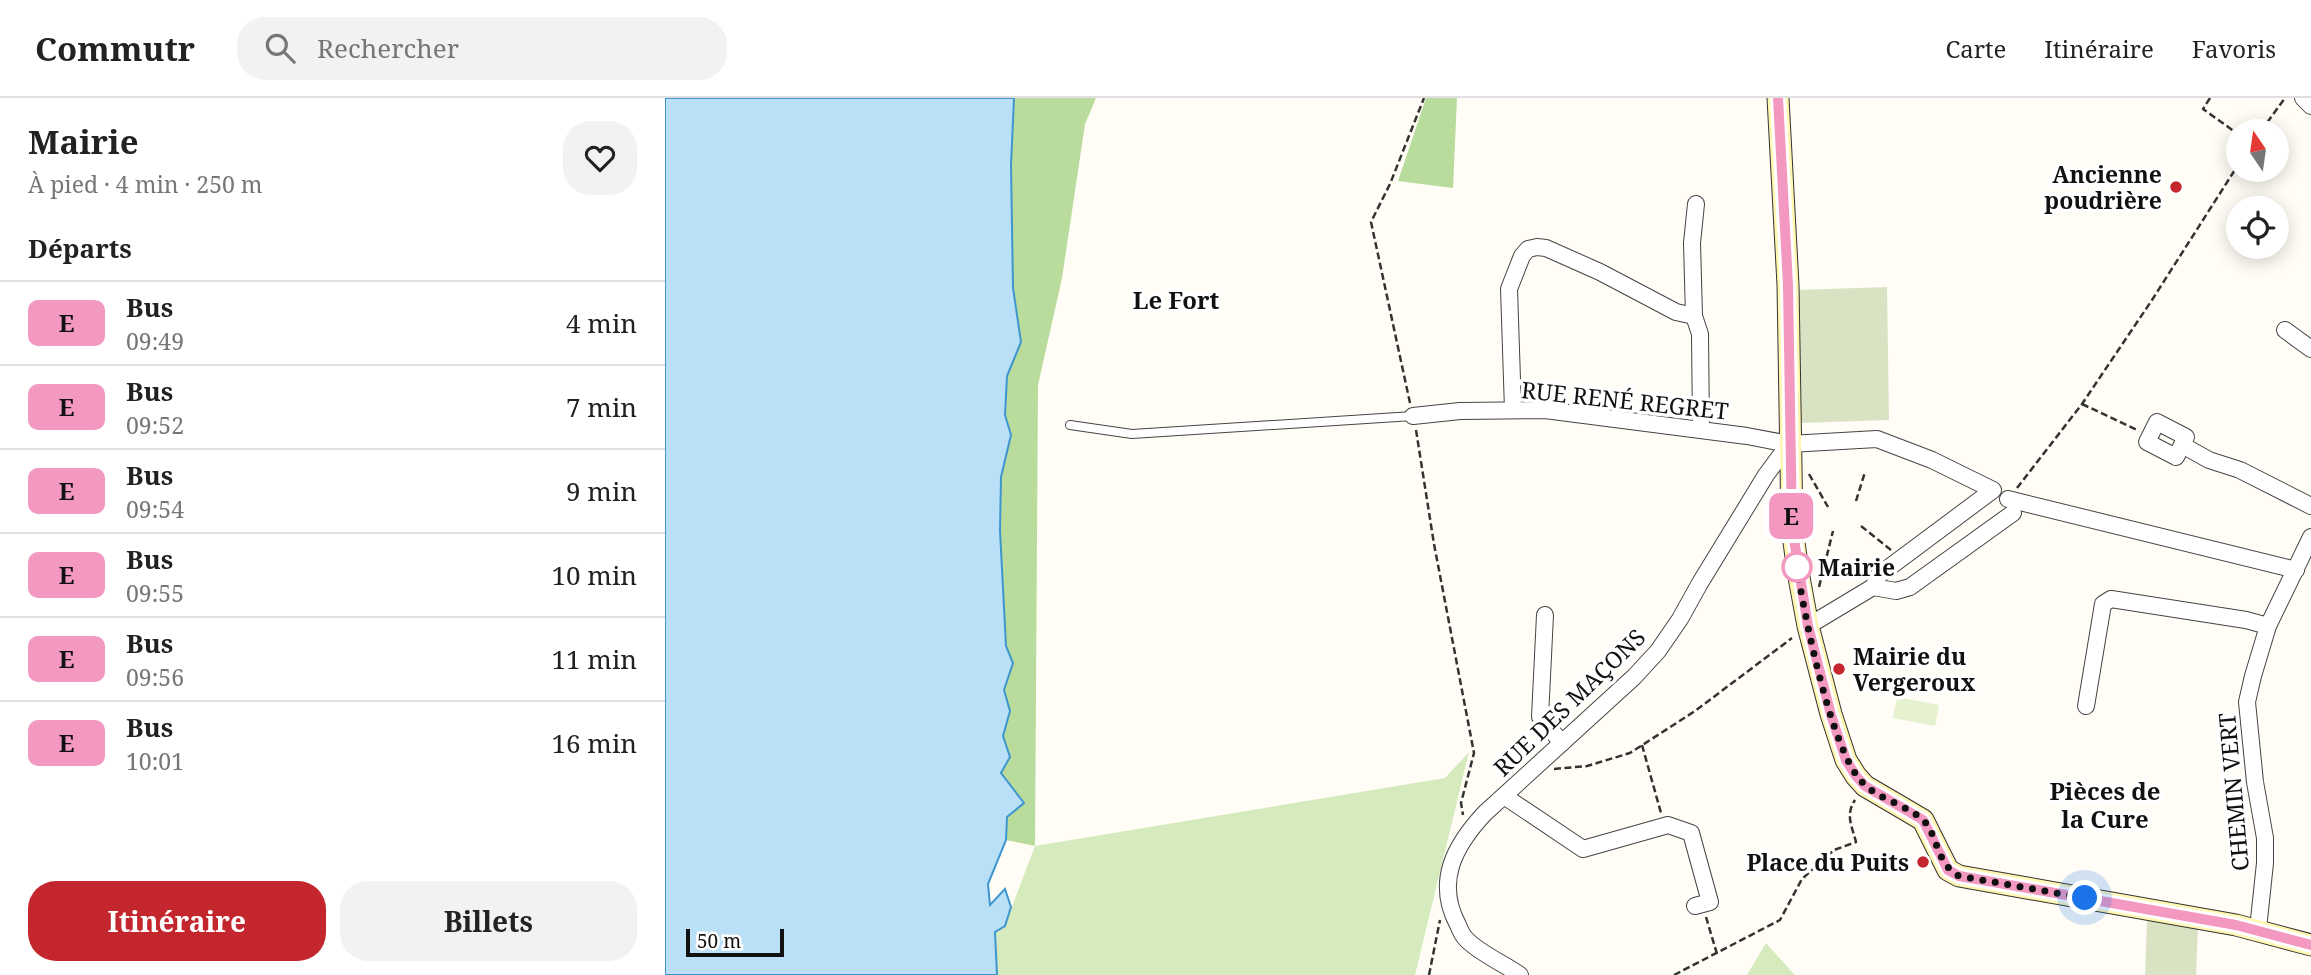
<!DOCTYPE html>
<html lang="fr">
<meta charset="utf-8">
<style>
:root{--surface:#fff;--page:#f2f2f2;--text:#222;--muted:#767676;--line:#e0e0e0;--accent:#c4262e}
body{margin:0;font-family:"Noto Serif",serif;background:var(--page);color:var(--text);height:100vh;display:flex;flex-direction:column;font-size:26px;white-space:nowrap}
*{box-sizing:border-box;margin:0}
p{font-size:23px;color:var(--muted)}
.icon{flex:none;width:38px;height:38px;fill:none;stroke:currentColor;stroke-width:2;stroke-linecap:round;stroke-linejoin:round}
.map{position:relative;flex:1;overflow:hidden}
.details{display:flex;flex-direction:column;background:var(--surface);width:665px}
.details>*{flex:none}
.badge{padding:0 14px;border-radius:10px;font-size:24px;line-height:46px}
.needle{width:46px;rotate:347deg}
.tools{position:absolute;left:1561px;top:21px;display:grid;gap:14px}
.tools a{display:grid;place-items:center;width:63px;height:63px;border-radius:50%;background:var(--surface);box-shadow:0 4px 18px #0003;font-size:35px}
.scale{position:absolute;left:21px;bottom:18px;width:98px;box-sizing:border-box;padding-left:7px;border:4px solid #111;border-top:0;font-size:19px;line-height:24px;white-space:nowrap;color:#111;-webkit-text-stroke:5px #fff;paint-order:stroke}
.you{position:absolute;width:35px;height:35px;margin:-18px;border:5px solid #fff;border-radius:50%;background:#1a73e8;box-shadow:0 0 0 10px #1a73e833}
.map>.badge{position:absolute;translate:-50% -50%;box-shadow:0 0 0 4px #fff}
h2{padding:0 28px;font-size:26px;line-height:63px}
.round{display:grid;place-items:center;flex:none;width:74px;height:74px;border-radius:28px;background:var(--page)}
.headline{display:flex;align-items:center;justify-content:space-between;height:119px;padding:0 28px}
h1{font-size:33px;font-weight:700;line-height:52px}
.button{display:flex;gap:14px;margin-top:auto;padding:14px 28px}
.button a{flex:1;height:80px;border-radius:28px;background:var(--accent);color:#fff;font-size:28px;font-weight:700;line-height:80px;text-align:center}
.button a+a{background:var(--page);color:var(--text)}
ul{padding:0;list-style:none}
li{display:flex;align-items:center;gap:21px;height:84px;padding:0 28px;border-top:2px solid var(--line)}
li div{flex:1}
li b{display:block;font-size:26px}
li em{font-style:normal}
li .badge{min-width:77px;font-weight:700;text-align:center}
header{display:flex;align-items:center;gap:42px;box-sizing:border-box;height:98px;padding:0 35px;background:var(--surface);border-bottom:2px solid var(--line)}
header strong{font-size:33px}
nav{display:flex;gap:38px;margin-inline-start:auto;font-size:24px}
.search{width:490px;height:63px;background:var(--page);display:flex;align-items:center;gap:18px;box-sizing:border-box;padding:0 24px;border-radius:28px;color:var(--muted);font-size:26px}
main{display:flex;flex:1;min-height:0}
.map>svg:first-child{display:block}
.green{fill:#d5ebbd}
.forest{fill:#b9dc9c}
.cemetery{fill:#d9e3c4}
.pitch{fill:#e6f2cf}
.water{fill:#b9e0f7;stroke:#3f96cf;stroke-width:2}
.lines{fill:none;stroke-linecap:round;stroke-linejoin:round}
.lane-casing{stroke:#444;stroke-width:10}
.street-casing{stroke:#444;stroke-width:18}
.secondary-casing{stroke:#333;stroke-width:23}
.path{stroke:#333;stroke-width:2.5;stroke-dasharray:7 3.5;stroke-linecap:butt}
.lane{stroke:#fff;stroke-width:8}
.street{stroke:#fff;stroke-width:16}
.secondary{stroke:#fff6b0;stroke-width:21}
.line-casing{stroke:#fff;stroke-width:16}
.line{stroke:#f399c1;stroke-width:10}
.walk{stroke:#111;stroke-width:7;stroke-dasharray:0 12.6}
.poi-dot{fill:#c4262e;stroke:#fff;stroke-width:2.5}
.stop-dot{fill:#fff;stroke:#f399c1;stroke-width:3.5}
.labels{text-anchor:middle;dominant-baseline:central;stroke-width:7;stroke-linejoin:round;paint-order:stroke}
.poi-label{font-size:23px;font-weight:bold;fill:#111;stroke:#fff;text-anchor:end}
.street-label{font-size:23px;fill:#111;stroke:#fff}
.stop-label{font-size:23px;font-weight:bold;fill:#111;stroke:#fff;text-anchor:start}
.neighbourhood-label{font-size:24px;font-weight:bold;fill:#111;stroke:#fff}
</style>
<header>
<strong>Commutr</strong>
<div class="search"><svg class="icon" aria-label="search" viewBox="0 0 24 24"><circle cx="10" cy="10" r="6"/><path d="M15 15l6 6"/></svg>Rechercher</div>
<nav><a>Carte</a><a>Itinéraire</a><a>Favoris</a></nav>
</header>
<main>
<section class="details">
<div class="headline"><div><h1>Mairie</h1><p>À pied · 4 min · 250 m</p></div><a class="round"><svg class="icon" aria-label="heart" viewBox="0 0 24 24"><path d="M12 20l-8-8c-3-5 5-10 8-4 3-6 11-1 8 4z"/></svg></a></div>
<h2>Départs</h2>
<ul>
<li><span class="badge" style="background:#f399c1;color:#111">E</span><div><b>Bus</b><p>09:49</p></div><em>4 min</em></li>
<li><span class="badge" style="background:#f399c1;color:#111">E</span><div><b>Bus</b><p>09:52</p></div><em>7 min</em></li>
<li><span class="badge" style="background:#f399c1;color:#111">E</span><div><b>Bus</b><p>09:54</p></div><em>9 min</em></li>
<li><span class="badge" style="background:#f399c1;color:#111">E</span><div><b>Bus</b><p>09:55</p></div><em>10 min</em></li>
<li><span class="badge" style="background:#f399c1;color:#111">E</span><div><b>Bus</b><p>09:56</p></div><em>11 min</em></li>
<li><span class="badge" style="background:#f399c1;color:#111">E</span><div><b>Bus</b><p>10:01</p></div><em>16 min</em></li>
</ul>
<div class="button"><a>Itinéraire</a><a>Billets</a></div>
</section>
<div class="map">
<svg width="1646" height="877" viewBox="0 0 1646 877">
<rect width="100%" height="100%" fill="#fffdf5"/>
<g class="green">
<polygon points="804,654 750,877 332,877 330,833 340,827 370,748 780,680"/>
<polygon points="1101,845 1130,877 1082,877"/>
</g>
<g class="forest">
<polygon points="349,0 431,0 420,26 397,180 373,287 370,748 341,742 342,719 336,675 345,659 338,638 345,613 339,592 348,565 341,548 335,433 336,379 346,337 340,317 342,278 356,244 348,190 346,67"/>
<polygon points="761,0 792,0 788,90 733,83"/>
</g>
<g class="cemetery">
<polygon points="1222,189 1224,322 1135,325 1131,192"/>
<polygon points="1482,822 1533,829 1531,877 1480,877"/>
</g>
<polygon class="pitch" points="1232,599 1274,607 1270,628 1228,620"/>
<polygon class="water" points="0,0 349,0 346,67 348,190 356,244 342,278 340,317 346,337 336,379 335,433 341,548 348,565 339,592 345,613 338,638 345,659 336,675 359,705 342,719 341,742 323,786 325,807 340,791 346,809 340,828 330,834 332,877 0,877"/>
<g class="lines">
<defs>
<polyline id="lane" points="405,327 467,336 748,318"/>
<g id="street">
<polyline points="1638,0 1646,8"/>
<polyline points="1029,218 1027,145 1031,106"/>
<polyline points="1620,232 1646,251"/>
<polyline points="848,312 844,191 857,158 863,151 872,149 881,150 935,174 1011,214 1029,218 1035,236 1036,332"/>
<polyline points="748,318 795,313 880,312 1082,338 1124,346 1212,341 1267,362 1328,392 1214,477 1208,489 1143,528"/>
<polygon points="1492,324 1521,339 1511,359 1482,344"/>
<polyline points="1517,347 1544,362 1575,372 1646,408"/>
<polyline points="1343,401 1631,472"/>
<polyline points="1208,489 1231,493 1245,489 1348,415"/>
<polyline points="880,517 875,619 897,645"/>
<polyline points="1421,608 1438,506 1446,501 1581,522 1603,528"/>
<polyline points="839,698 918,751 1003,727 1026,735 1045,804 1030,808"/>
<polyline points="1593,831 1600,765 1600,740 1590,684 1582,604 1588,578 1603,528 1646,439"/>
<path d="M855 877C838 865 814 855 801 841 797 837 795 832 793 827 770 784 789 748 820 715L969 579 993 553 1015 521 1035 485 1101 377 1124 346"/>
</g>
<polyline id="secondary" points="1113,0 1123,187 1127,429 1133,474 1143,528 1166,616 1181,662 1191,678 1200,688 1258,722 1283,772 1294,778 1571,827 1646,847"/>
</defs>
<use href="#lane" class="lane-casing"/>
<use href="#street" class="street-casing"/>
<use href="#secondary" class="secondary-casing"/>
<g class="path">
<polyline points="1545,0 1538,11 1573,36"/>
<polyline points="1596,33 1620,0"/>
<polyline points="745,305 706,124 725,86 759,0"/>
<polyline points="1417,306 1474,333"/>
<polyline points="751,332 769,446 809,655 796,705 798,717"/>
<polyline points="1144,376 1163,409"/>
<polyline points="1352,390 1417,306 1487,202 1573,67"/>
<polyline points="1191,403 1200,374"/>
<polyline points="1196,428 1226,452"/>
<polyline points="1154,489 1168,433"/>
<polyline points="977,647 996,715"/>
<polyline points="889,671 922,668 965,655 1030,613 1127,540"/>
<polyline points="1041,819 1052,856"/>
<polyline points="764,877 775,822"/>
<path d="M1009 877 1115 822 1137 781 1169 752 1191 744C1187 728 1180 717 1190 702"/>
</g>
<use href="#lane" class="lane"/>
<use href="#street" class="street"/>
<use href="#secondary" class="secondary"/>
</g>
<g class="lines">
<defs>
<polyline id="line" points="1113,0 1123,187 1127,429 1143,528 1166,617 1181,662 1191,678 1200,688 1258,722 1283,772 1294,778 1571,827 1646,847"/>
</defs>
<use href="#line" class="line-casing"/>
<use href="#line" class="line"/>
<path class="walk" d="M1132 469C1139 516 1166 652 1197 684 1213 701 1239 706 1257 721 1273 735 1270 765 1294 778L1420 800"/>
</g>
<g class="poi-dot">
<circle cx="1511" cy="89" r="7"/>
<circle cx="1174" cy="571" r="7"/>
<circle cx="1258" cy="764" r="7"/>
</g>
<circle class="stop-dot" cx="1132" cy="469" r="14"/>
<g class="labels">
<g class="poi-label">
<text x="1497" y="76">Ancienne<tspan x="1497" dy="26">poudrière</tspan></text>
<text x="1188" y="558" text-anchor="start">Mairie du<tspan x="1188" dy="26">Vergeroux</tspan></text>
<text x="1244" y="764">Place du Puits</text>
</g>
<g class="street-label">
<text transform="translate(960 302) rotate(6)">RUE RENÉ REGRET</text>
<text transform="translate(904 604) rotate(-44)">RUE DES MAÇONS</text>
<text transform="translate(1568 694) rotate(-95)">CHEMIN VERT</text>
</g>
<g class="stop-label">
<text x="1153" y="469">Mairie</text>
</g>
<g class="neighbourhood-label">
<text x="511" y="201">Le Fort</text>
<text x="1440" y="692">Pièces de<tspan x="1440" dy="28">la Cure</tspan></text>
</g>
</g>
</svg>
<div class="tools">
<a><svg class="needle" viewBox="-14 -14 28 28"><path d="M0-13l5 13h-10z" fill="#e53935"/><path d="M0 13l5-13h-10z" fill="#767676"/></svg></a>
<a><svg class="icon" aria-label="locate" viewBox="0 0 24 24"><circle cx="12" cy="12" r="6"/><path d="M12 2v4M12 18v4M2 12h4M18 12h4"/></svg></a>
</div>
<div class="scale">50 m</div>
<div class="you" style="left:1420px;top:800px"></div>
<b class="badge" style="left:1126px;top:418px;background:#f399c1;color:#111">E</b>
</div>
</main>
